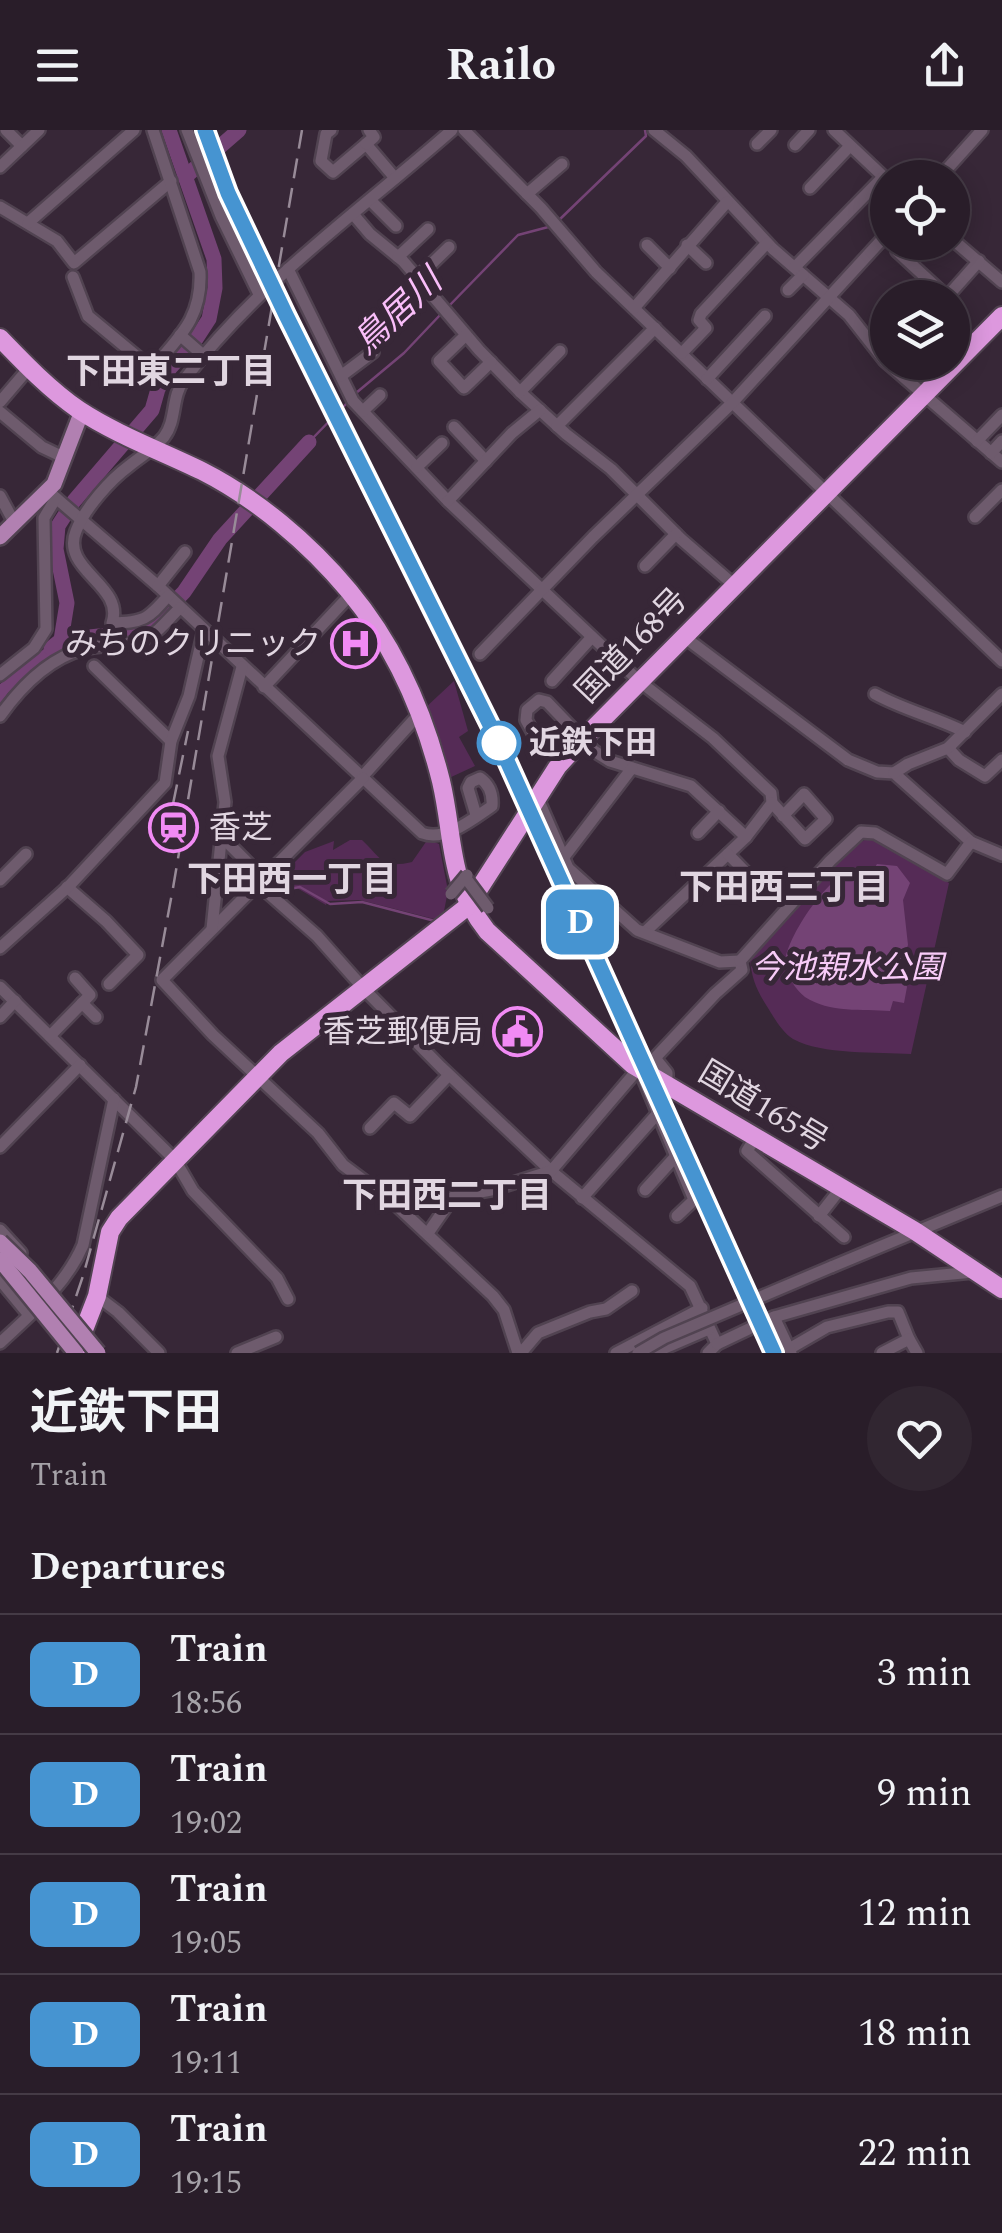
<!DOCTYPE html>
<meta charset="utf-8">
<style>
:root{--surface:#291d29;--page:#312631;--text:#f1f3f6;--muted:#a5a2a8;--line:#453b46}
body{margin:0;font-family:Spectral,"Noto Sans JP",serif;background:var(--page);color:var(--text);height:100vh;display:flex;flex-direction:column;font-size:38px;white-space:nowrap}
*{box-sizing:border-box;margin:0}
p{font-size:32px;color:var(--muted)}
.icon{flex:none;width:55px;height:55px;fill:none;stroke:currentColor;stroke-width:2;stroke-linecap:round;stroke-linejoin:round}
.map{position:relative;height:1223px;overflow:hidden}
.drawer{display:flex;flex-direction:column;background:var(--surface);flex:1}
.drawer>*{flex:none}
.badge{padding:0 20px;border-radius:15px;font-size:35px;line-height:65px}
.fabs{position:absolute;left:870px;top:30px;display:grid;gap:20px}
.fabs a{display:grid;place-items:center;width:100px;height:100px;border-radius:50%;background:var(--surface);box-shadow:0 5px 25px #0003,0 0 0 2px var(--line);font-size:50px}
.map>.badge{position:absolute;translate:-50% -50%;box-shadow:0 0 0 5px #fff}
h2{padding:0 30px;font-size:38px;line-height:90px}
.round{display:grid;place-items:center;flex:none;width:105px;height:105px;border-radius:52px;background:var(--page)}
.head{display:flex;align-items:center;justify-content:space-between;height:170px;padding:0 30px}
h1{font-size:48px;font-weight:700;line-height:75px}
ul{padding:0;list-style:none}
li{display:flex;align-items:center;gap:30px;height:120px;padding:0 30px;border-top:2px solid var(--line)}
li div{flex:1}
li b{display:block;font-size:38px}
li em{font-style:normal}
li .badge{min-width:110px;font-weight:700;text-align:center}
header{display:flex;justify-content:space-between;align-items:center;height:130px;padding:0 30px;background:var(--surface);font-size:45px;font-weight:700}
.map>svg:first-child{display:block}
.green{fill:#552b56}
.water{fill:#744375}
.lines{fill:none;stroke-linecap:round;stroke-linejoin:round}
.stream{stroke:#744375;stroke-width:2.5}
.river{stroke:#744375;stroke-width:15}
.minor-casing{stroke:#514351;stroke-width:16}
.major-casing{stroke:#514351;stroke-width:20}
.highway-casing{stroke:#514351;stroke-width:22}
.minor{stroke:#6e5b6d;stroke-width:11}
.major{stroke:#b180b1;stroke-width:15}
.highway{stroke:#dd98de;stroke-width:18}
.rail{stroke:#988b98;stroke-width:2.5;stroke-dasharray:20 10;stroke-linecap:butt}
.minor-bridge-casing{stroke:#514351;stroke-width:16;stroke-linecap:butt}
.major-bridge-casing{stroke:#514351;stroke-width:20;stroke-linecap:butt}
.minor-bridge{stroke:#6e5b6d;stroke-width:11}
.major-bridge{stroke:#b180b1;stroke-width:15}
.line-casing{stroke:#fff;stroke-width:22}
.line{stroke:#4694d1;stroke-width:15}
.stop-dot{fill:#fff;stroke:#4694d1;stroke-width:5}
.labels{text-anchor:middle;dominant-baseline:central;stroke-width:10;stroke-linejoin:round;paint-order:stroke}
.poi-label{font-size:32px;fill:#e1d6e1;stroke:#372737;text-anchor:end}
.street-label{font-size:32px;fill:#e1d6e1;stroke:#372737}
.stop-label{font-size:32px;font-weight:bold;fill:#e1d6e1;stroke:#372737;text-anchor:start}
.park-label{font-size:32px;font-style:italic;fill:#f8cbf8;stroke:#372737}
.water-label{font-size:35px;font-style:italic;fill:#f9bef9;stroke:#372737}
.neighbourhood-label{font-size:35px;font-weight:bold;fill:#e1d6e1;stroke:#372737}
</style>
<header><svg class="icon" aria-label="menu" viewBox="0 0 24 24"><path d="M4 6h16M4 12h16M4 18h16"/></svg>Railo<svg class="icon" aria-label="share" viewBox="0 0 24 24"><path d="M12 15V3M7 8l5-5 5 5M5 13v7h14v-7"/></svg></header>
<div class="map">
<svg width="1002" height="1223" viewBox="0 0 1002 1223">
<rect width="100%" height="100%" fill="#372737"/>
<g class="green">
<polygon points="454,551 468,601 459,607 475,636 449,648 424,579"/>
<path d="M428 709 439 714 448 761 443 786 438 790 360 770 327 771 326 775 297 758 275 762 269 758 305 722 334 711 333 720 350 710H362C382 729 382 739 412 732Z"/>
<path d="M866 709 876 711 949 753 911 924C878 922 822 925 793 909 783 903 774 888 768 878 757 861 751 848 750 827L759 815 851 718Z"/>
</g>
<g class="water">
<polygon points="59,502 70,505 69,515 8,563 0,574 0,554 54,511"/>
<path d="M877 734 897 736 910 753 903 770 908 815 900 836 907 857 904 873 893 871 890 881C863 879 829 883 805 867 796 860 786 845 785 834 785 808 831 741 858 737 863 736 868 738 874 739Z"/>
</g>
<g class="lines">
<g class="stream">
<polyline points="558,91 646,6 645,0"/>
<polyline points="952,102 978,124"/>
<polyline points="984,129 1002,144"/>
<polyline points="447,178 518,105 552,96"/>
<polyline points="356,263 404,223 441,184"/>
<polyline points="309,312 347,273"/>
<polyline points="270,753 278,761 300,757 330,774 362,772 435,791"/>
</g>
<g class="river">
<polyline points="185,47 239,0"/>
<polyline points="61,510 146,501 184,462 220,409 309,312"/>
<polyline points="51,518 61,510 67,473 56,419 58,396 74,371 152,280 158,259 170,238 196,209 209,189 215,158 214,129 169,0"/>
</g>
<defs>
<g id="minor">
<polyline points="6,0 22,16"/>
<polyline points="187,0 221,86 259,164"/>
<polyline points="331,0 326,4 321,31 333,42 366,14 395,48"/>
<polyline points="464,0 541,78 596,142 1002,531"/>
<polyline points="654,0 686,26 773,119 849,185 885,231 1002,332"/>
<polyline points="834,0 888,51"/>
<polyline points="366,14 374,7 369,0"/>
<polyline points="757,14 771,0"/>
<polyline points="795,15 809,0"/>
<polyline points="0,37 39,0"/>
<polyline points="939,48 982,0"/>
<polyline points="810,58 850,16"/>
<polyline points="527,64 562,34"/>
<polyline points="370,70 396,96"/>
<polyline points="0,77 57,111 74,133 171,51"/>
<polyline points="353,84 370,104 403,131 479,220 520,262 566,304 611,339 681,409 734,455"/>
<polyline points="28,93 134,0"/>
<polyline points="952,109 1002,152"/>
<polyline points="905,112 897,121 947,167 979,131"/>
<polyline points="647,115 670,138"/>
<polyline points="687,115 706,133"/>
<polyline points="398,127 428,99"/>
<polyline points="795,137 883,47"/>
<polyline points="288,139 353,271 448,371 639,551 713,608 771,663 772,673 746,707 646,801"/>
<path d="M73 147 88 186 152 239C180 206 202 188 200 142L153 0"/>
<polyline points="416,149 449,117"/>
<polyline points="788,160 803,145"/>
<polyline points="634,178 727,72"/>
<polyline points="180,205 204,226"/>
<polyline points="466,205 439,231 464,258 491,232"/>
<polyline points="682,223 706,198 699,190 701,184 767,113"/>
<polyline points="341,246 373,222"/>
<polyline points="707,249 765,186"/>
<polyline points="520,262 560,221"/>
<polyline points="0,272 29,238"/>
<polyline points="363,281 380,265"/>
<polyline points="0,282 42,317 63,327"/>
<polyline points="557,296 655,198"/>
<polyline points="454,297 486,331"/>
<polyline points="977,311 1002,285"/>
<polyline points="991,323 1002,311"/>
<polyline points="417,337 442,313"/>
<path d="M49 362 158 456 422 703C445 712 473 689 492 676 493 664 490 655 480 648L471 652 468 658 476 685"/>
<polyline points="0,366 15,394"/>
<polyline points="448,371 512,303 540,280"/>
<polyline points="975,387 1002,360"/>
<polyline points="645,436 676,404"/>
<polyline points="158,456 185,422"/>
<path d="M168 466C147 490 144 492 112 493 125 455 60 440 76 401 85 378 110 350 129 336 141 326 153 320 164 307 177 290 171 267 184 250 258 152 360 81 452 0"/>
<polyline points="683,506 848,630 877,642 894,643 971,712 1002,725"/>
<polyline points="480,524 593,407 732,273 888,103"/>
<polyline points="94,536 171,611"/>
<polyline points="0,545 34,518 46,499 44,388 56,368"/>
<polyline points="552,551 592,507"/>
<polyline points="264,557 351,464"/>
<path d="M875 564C904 580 935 587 965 602"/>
<path d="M0 586C20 558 49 528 84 519 106 513 132 518 152 505 162 498 171 486 180 478"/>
<polyline points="579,613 562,597 543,610 536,608 526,590 527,580 539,570 547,572 594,621 610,631 691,656 746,707"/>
<polyline points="948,618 959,630 985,646 1002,630"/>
<polyline points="894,643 908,634 948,618 1002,564"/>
<polyline points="362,647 420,583"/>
<polyline points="363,648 162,850 213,905 318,1003 343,1035 395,1074 493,1166 504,1180 518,1223"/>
<polyline points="538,669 568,738 637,800 720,832 740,831 742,840 715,864 655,928 667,943 667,955"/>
<polyline points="772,673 805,709 826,689 804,664 783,686"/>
<polyline points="698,703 719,681"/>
<polyline points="224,709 255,740 258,754 317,806 365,860 441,937 551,1041 690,1156 717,1214 708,1223"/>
<polyline points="728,724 763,760"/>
<polyline points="564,727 632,638"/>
<polyline points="0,750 26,724"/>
<polyline points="67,757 106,791 138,825 109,854"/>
<polyline points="212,799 225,672 218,626 242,537"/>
<polyline points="0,818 69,756 165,653 171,611 189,566 204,500"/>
<polyline points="740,831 830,731 861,702 875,703 947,744 971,712"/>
<polyline points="0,857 175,1030 193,1061 277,1148 288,1169"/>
<polyline points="82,873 96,887"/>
<polyline points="0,887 15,871"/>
<polyline points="50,906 90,865 75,848"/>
<polyline points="370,998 394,973 410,986 449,945"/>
<polyline points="755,1008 747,1021 844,1107"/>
<polyline points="0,1017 80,935"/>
<polyline points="645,1060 676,1026"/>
<polyline points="582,1068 658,983"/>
<polyline points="819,1086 841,1058"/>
<polyline points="0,1100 21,1123"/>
<polyline points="428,1103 453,1067 491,1060 551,1041 639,938 694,1070 677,1086"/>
<polyline points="831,1137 1002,1066"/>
<polyline points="0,1150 29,1185"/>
<polyline points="97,1166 118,1182 159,1223"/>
<path d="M0 1213C31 1184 66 1155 83 1115L114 969"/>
<polyline points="717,1214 774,1187"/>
<polyline points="789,1219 827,1197 888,1182 898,1182 909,1209"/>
<polyline points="237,1223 276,1207"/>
<polyline points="521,1223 538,1203 590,1182 606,1179 632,1161"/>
<polyline points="616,1223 702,1178"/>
<polyline points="653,1223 709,1199"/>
<polyline points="791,1223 774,1187 911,1148 973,1142"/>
<polyline points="882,1223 909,1209 917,1223"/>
</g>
<polyline id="major" points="0,407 54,354 82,281"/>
<g id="highway">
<path d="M0 208C25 234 50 260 79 280 117 305 161 321 202 341 257 369 309 413 349 461 394 515 424 583 441 651 455 711 447 750 487 801L633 935 915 1101 1002 1159"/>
<polyline points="75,1223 97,1166 110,1102 119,1088 281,923 468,776 558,636 579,613 1002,186"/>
</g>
</defs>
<use href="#minor" class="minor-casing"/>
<use href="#major" class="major-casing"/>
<use href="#highway" class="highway-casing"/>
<use href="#minor" class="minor"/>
<use href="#major" class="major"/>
<use href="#highway" class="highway"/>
<g class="rail">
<polyline points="209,0 262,127 502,611 780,1223"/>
<polyline points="173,674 188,601"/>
<polyline points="57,1223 83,1146 136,957 173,758 302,0"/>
</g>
<defs>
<g id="minor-bridge">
<polyline points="465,747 488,778"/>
<polyline points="451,764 467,745"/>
<polyline points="638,1223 664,1208 831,1137"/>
</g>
<g id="major-bridge">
<polyline points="0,1112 30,1141 98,1223"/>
<polyline points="0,1130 76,1223"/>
</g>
</defs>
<use href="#minor-bridge" class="minor-bridge-casing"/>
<use href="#major-bridge" class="major-bridge-casing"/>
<use href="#minor-bridge" class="minor-bridge"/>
<use href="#major-bridge" class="major-bridge"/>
</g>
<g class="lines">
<defs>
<polyline id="line" points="205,0 228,63 286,185 499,613 774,1223"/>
</defs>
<use href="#line" class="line-casing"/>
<use href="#line" class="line"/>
</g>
<defs>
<symbol id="hospital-ring" viewBox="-11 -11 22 22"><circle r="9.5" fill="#372737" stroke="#f18af4" stroke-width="1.5"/><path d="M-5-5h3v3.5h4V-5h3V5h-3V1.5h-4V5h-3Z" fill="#f18af4"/></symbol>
<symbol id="station-ring" viewBox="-11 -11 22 22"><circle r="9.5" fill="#372737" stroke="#f18af4" stroke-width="1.5"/><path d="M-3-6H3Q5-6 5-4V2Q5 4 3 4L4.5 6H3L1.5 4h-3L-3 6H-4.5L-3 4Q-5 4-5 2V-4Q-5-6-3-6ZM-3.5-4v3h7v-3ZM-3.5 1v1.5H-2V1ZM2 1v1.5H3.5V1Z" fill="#f18af4"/></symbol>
<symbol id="civic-ring" viewBox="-11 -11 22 22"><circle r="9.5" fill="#372737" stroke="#f18af4" stroke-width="1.5"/><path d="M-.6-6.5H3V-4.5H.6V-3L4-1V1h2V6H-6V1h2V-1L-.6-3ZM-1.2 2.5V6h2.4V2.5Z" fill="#f18af4"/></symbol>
</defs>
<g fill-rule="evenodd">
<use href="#hospital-ring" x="328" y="486" width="55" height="55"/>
<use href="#station-ring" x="146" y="670" width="55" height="55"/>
<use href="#civic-ring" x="490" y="874" width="55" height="55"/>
</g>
<circle class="stop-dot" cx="499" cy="613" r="20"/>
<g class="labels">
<g class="poi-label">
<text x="321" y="514">みちのクリニック</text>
<text x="209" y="698" text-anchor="start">香芝</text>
<text x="483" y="902">香芝郵便局</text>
</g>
<g class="street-label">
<text transform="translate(632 516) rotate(-46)">国道168号</text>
<text transform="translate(763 977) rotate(31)">国道165号</text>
</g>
<g class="stop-label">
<text x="529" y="613">近鉄下田</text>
</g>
<g class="park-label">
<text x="847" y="838">今池親水公園</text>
</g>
<g class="water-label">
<text transform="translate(398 182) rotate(-43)">鳥居川</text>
</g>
<g class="neighbourhood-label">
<text x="171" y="242">下田東二丁目</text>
<text x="292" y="750">下田西一丁目</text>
<text x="784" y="758">下田西三丁目</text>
<text x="447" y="1066">下田西二丁目</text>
</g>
</g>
</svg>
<div class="fabs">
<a><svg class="icon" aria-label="locate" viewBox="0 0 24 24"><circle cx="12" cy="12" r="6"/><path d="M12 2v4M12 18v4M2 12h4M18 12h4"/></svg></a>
<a><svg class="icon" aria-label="layers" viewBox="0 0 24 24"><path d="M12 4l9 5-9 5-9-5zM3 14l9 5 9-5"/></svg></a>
</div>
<b class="badge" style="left:580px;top:792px;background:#4694d1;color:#fff">D</b>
</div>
<section class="drawer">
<div class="head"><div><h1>近鉄下田</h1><p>Train</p></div><a class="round"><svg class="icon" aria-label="heart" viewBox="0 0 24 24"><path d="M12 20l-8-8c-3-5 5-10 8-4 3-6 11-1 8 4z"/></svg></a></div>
<h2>Departures</h2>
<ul>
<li><span class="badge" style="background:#4694d1;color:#fff">D</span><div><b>Train</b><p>18:56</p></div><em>3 min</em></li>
<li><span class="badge" style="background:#4694d1;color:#fff">D</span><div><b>Train</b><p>19:02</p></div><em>9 min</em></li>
<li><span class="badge" style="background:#4694d1;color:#fff">D</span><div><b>Train</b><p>19:05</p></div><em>12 min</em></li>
<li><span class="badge" style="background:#4694d1;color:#fff">D</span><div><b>Train</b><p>19:11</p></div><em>18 min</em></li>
<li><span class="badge" style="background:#4694d1;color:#fff">D</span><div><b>Train</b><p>19:15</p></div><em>22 min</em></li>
</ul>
</section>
